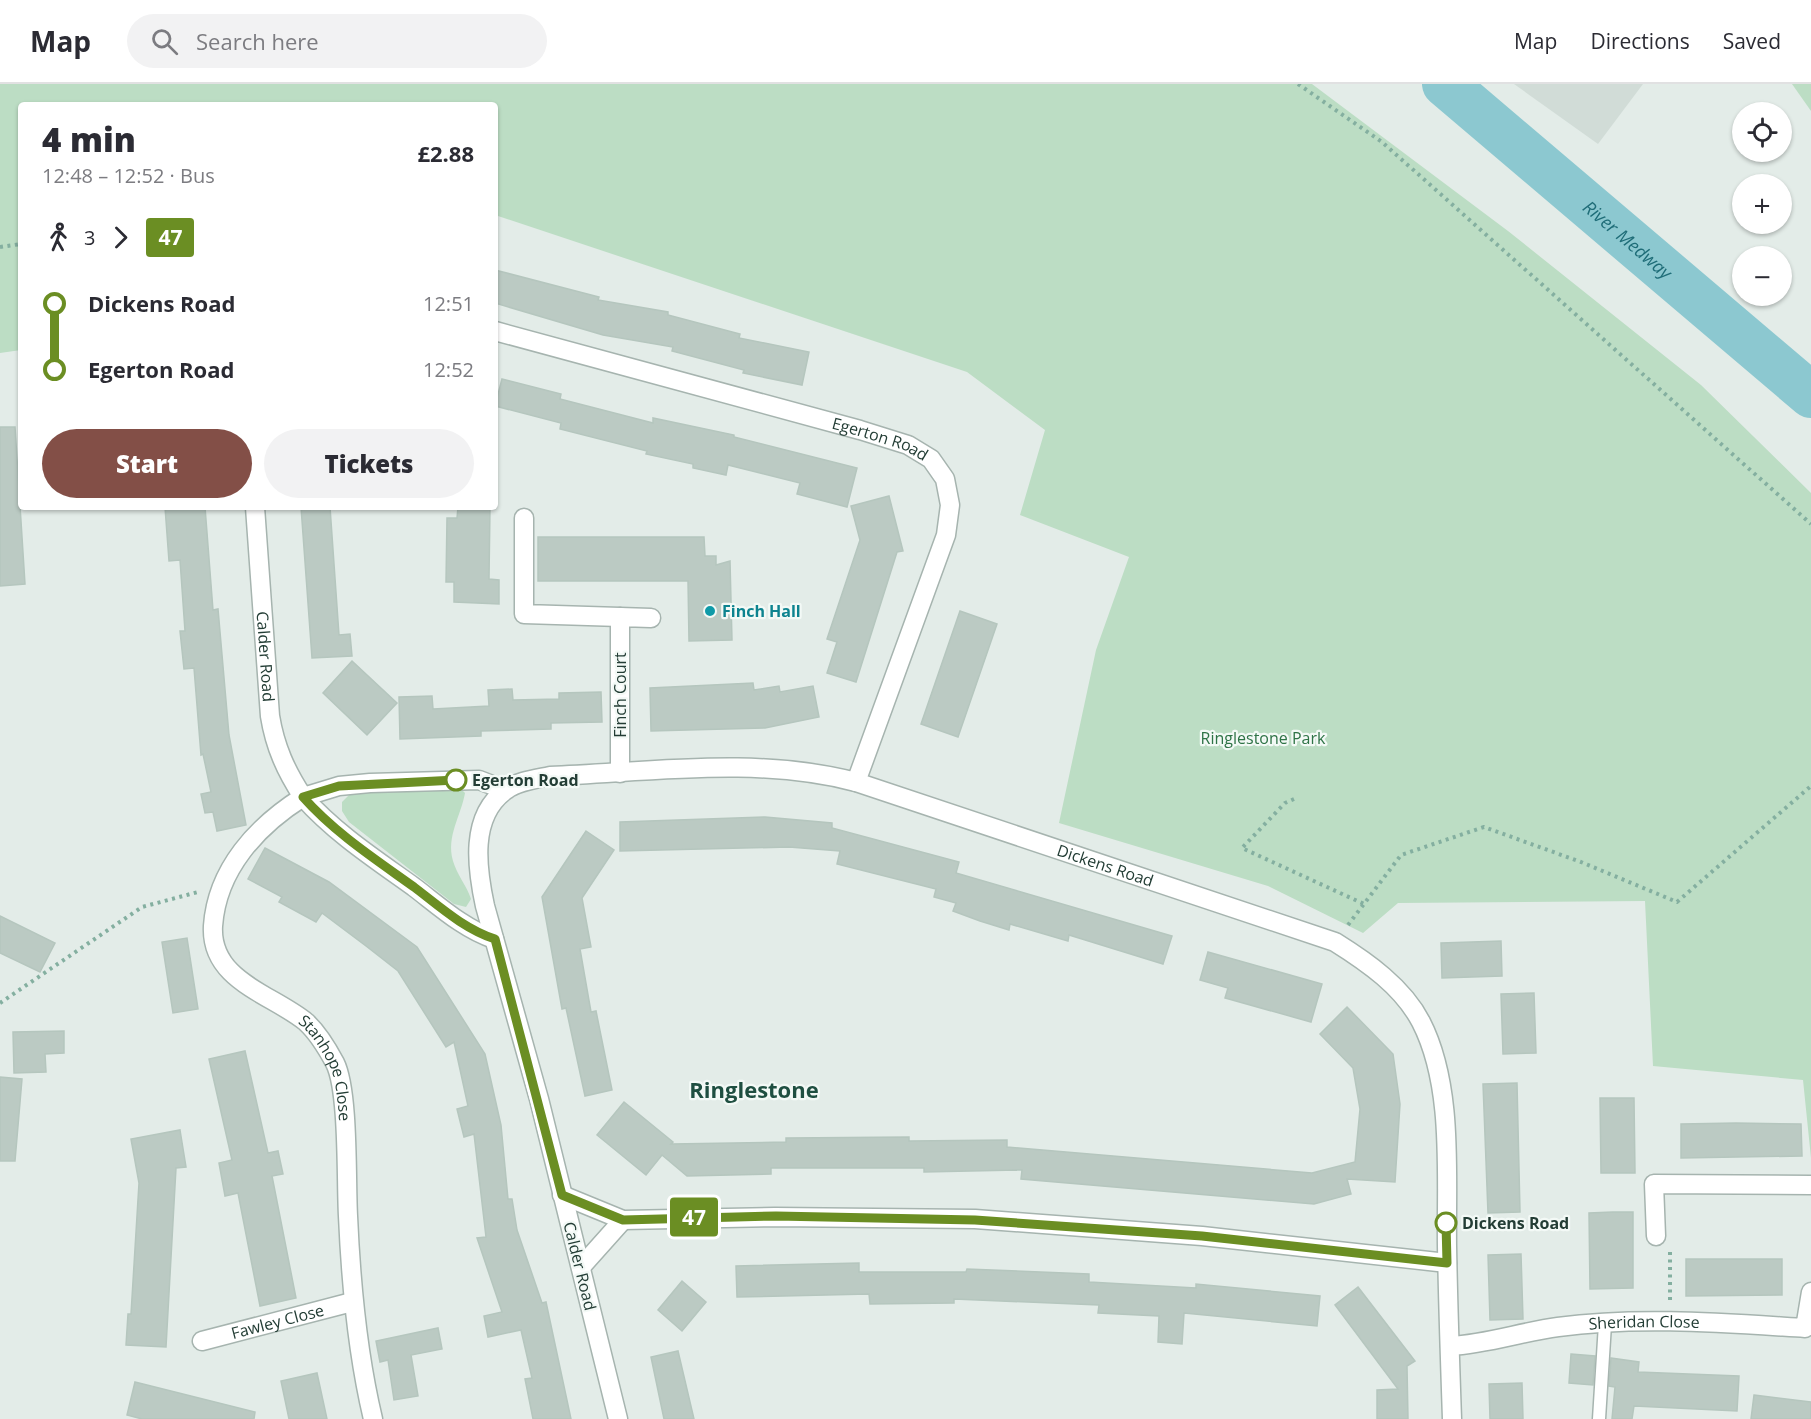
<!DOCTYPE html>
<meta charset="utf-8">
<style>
:root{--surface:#fff;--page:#f2f2f3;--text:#2b2b33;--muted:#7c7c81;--line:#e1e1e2;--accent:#834f47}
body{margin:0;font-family:"Open Sans",sans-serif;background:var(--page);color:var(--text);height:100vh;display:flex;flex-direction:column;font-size:22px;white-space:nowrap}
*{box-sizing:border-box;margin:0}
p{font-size:20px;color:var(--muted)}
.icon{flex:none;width:33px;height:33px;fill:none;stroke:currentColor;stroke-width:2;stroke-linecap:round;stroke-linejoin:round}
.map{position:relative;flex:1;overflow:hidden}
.panel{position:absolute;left:18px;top:18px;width:480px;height:408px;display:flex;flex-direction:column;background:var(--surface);border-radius:6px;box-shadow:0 2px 4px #0004}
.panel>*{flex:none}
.badge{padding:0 12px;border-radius:4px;font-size:21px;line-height:39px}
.tools{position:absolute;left:1732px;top:18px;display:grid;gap:12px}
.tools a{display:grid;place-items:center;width:60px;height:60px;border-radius:50%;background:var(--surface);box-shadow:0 2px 4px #0004;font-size:30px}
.map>.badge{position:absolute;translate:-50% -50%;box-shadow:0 0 0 3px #fff}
.legs{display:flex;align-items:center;gap:9px;height:66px;padding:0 24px;font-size:20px}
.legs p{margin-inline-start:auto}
.head{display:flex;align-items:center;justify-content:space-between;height:102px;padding:0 24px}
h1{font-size:33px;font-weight:800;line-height:45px}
.primary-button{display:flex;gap:12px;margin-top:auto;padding:12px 24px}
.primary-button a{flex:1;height:69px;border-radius:36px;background:var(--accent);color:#fff;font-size:24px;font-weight:800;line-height:69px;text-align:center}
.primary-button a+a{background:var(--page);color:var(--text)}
ul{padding:0 24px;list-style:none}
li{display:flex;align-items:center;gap:21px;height:66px;font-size:22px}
li i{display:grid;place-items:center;width:9px;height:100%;margin:0 8px;background:currentColor}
li i::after{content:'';width:15px;height:15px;margin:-8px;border:4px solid;border-radius:50%;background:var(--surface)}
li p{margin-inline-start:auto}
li:first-child i{background:linear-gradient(#0000 50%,currentColor 0)}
li:last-child i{background:linear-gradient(currentColor 50%,#0000 0)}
header{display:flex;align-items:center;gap:36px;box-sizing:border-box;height:84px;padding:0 30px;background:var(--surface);border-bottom:2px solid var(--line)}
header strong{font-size:28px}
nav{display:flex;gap:33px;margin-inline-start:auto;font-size:21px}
.search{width:420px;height:54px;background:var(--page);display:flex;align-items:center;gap:15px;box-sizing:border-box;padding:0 21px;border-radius:33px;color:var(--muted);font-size:22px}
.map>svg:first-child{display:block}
.built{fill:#d1dcd7}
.green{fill:#bcddc4}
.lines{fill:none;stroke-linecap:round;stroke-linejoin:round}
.river{stroke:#8cc8d0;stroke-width:46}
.building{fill:#bbcac3;stroke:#b5c6be;stroke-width:1.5}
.lane-casing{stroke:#a6b4af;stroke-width:15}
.street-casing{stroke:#a6b4af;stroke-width:21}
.path{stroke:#84afa0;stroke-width:4;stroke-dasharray:3 4.5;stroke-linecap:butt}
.lane{stroke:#fff;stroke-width:12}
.street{stroke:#fff;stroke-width:18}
.line-1-casing{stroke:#fff;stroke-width:14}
.line-1{stroke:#6b8e23;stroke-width:9}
.culture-dot{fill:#0f9aa8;stroke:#f3f9f6;stroke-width:2}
.stop-1-dot{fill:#fff;stroke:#6b8e23;stroke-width:3}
.labels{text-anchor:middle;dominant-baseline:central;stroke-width:4.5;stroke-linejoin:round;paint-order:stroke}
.street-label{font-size:16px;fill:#233d35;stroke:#f3f9f6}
.culture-label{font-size:16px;font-weight:bold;fill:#0d838f;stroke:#f3f9f6;text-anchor:start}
.park-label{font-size:16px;fill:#2e7346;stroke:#f3f9f6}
.stop-label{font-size:16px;font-weight:bold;fill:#233d35;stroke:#f3f9f6;text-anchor:start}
.water-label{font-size:18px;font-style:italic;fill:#1f6d78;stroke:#f3f9f6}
.district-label{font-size:22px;font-weight:bold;fill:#1f4f41;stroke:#f3f9f6}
</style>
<header>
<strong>Map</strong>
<div class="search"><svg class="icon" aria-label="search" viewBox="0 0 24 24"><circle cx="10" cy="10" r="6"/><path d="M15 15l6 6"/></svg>Search here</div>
<nav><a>Map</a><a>Directions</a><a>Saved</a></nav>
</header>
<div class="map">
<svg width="1811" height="1335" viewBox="0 0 1811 1335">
<rect width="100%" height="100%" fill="#e3ece8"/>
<polygon class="built" points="1514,0 1643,0 1598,60"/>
<g class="green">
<polygon points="0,0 1312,0 1508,147 1701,301 1811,409 1811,1074 1803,996 1653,982 1645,817 1398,819 1363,849 1268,802 1059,739 1096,566 1129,473 1020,431 1045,346 967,288 495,131 495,21 21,21 21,266 0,269"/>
<polygon points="1792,0 1811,0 1811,27"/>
<path d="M461 705 465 709C461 732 446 752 453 777 457 791 467 802 471 815L466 823 454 820 349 738 342 727V718L352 708Z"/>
</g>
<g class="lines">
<path class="river" id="s1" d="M1445 0 1811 311"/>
</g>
<g class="building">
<polygon points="495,186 599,213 598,216 668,228 668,231 740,250 739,254 809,268 802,301 743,289 744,286 672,267 673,263 603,251 495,219"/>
<polygon points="502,295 561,310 560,315 653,339 653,334 734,351 734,353 857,384 847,423 797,410 800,399 728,381 726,391 693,384 693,380 646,370 647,367 560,345 561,339 495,322"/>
<polygon points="0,343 15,343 25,500 0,502"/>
<polygon points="889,412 903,467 897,468 856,598 827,589 837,558 827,555 860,456 851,422"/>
<polygon points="165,423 205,423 213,526 218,525 229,651 246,741 217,747 213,728 205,729 201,710 211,708 203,670 201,671 194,584 184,585 180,547 185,547 180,476 169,477"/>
<polygon points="301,423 330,423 339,551 350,550 352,572 312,574"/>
<polygon points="458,423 490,423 489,495 499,496 499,520 454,518 454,498 446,498 447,434 457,434"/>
<polygon points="538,453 704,453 705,472 716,472 716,481 730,477 732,556 689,557 688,497 538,497"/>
<polygon points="960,527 997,540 958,653 921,640"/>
<polygon points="352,577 397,619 367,651 323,609"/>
<polygon points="753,599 754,606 779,602 780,608 813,602 819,633 765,644 651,647 650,604"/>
<polygon points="512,605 513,616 559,615 559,609 601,608 602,638 551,639 551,645 481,647 481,652 400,655 399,613 432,612 433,625 489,622 488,606"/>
<polygon points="765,733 832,739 832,744 959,778 956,789 1172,852 1163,880 1069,851 1068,857 1010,840 1009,846 980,837 953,827 956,819 934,813 936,805 837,780 840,767 789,763 620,767 620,738"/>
<polygon points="586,747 614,766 582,814 591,863 580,865 591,928 596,927 612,1006 585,1012 566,924 562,925 542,813"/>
<polygon points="265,764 329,798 417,863 485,970 501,1041 508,1115 512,1115 517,1146 542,1219 546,1218 571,1335 533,1335 525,1295 532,1294 521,1246 488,1253 484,1232 502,1228 477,1154 486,1153 474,1050 464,1053 457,1025 468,1022 454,958 446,963 398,887 366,862 322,829 316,838 279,818 282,813 248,795"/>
<polygon points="0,832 55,859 40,888 0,869"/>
<polygon points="187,854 198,925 173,929 162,858"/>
<polygon points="1501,857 1502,892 1442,894 1441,859"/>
<polygon points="1208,868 1322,900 1311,938 1225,914 1228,904 1200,896"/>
<polygon points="1534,909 1536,969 1503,970 1501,910"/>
<polygon points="1347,923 1393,970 1400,1020 1395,1098 1347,1095 1351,1110 1314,1120 1021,1095 1022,1086 924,1088 924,1084 771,1084 771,1090 687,1092 662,1071 646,1091 597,1051 624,1018 673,1058 671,1060 786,1058 786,1054 909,1053 909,1057 1007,1056 1007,1063 1312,1089 1355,1078 1360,1025 1353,984 1320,950"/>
<polygon points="64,947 64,969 45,970 46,988 14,989 13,948"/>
<polygon points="245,967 268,1069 278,1067 283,1090 272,1092 296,1214 260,1222 238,1109 225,1112 219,1079 232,1076 209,975"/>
<polygon points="0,993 22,995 15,1077 0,1077"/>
<polygon points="1517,999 1520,1128 1488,1129 1483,1000"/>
<polygon points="1600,1014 1634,1014 1635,1089 1601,1089"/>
<polygon points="1736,1039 1801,1040 1802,1072 1681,1074 1681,1040"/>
<polygon points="180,1046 186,1083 176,1084 166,1263 126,1261 128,1230 131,1230 139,1099 131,1055"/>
<polygon points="1613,1128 1633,1128 1633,1204 1590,1205 1589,1129"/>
<polygon points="1521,1170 1523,1235 1490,1236 1488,1171"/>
<polygon points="1686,1175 1782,1175 1782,1211 1686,1212"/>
<polygon points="859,1179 859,1188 966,1188 967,1185 1089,1190 1089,1198 1196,1204 1196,1200 1320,1212 1317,1242 1184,1229 1182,1260 1158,1258 1159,1232 1098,1229 1099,1221 954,1215 954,1219 870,1220 869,1210 737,1213 736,1182"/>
<polygon points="682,1197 706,1218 682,1247 658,1226"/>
<polygon points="1358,1203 1415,1277 1407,1282 1408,1335 1377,1335 1377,1306 1398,1305 1335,1221"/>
<polygon points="438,1244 442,1265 411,1271 418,1312 394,1316 388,1276 380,1278 376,1257"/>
<polygon points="678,1267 694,1335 664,1335 651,1273"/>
<polygon points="1571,1270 1595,1272 1593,1301 1569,1299"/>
<polygon points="1611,1274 1639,1278 1638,1288 1739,1292 1737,1327 1634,1322 1632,1335 1612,1335 1615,1303 1609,1302"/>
<polygon points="317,1289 327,1335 289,1335 281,1297"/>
<polygon points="135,1298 255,1328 254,1335 142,1335 127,1331"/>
<polygon points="1522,1299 1523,1335 1490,1335 1489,1300"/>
<polygon points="1754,1311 1811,1318 1811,1335 1751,1335"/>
</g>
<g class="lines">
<defs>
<polyline id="lane" points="1599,1335 1605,1240"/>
<g id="street">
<path id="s2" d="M495 247 860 346 908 361 931 375 945 395 950 421 946 451 856 698"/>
<path id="s3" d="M255 423 270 632C275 663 286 687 303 713 257 742 217 785 213 842 210 897 272 910 306 938 318 949 327 964 335 979 349 1007 346 1097 348 1132 351 1201 357 1268 373 1335"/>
<polyline points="524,434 524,530 620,533"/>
<polyline points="620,689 620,533 651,534"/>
<path d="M494 855C464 845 439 822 414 803 375 775 335 749 303 713L339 702 370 699 479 696 505 706"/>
<polyline points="562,1111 623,1136 775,1133 975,1135 1202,1152 1447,1179"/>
<polyline points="1656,1152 1654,1100 1811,1101"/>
<polyline points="581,1183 623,1136"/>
<path id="s4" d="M202 1257 352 1218"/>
<path id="s5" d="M1450 1262C1487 1260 1521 1248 1558 1243 1639 1232 1724 1239 1805 1244L1811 1208"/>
<path id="s6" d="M618 1335 539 1015 485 822C477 785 469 732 506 706 518 697 536 695 550 692 651 688 757 672 856 698L1335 858C1367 878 1403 903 1421 938 1454 1002 1446 1091 1447 1162 1448 1220 1450 1277 1452 1335"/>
</g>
</defs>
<use href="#lane" class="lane-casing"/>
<use href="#street" class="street-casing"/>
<g class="path">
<polyline points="1298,0 1382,58 1811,440"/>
<polyline points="0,163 21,160"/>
<polyline points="1294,715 1285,719 1242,764 1364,820"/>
<polyline points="1348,841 1401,771 1484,743 1581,778 1677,818 1811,702"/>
<polyline points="0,919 142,823 198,808"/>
<polyline points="1670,1168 1670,1217"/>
</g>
<use href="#lane" class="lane"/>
<use href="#street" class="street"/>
</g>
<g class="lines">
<defs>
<path id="line-1" d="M456 696 339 702 303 713C335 749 375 775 414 803 439 822 464 845 495 855L562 1111 623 1136 776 1132 975 1136 1202 1152 1447 1179 1446 1139"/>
</defs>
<use href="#line-1" class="line-1-casing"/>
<use href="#line-1" class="line-1"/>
</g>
<circle class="culture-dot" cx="710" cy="527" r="6"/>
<g class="stop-1-dot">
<circle cx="456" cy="696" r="10"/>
<circle cx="1446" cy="1139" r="10"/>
</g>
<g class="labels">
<g class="street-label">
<text stroke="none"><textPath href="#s2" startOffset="400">Egerton Road</textPath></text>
<text stroke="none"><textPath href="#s3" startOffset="150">Calder Road</textPath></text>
<text transform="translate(620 611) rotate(-90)">Finch Court</text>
<text stroke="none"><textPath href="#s6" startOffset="1272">Dickens Road</textPath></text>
<text stroke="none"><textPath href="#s3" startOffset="654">Stanhope Close</textPath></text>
<text transform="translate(580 1182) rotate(76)">Calder Road</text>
<text stroke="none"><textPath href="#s4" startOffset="78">Fawley Close</textPath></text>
<text stroke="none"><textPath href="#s5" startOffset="196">Sheridan Close</textPath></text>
</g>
<g class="culture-label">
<text x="722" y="527">Finch Hall</text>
</g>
<g class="park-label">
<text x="1263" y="654">Ringlestone Park</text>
</g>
<g class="stop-label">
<text x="472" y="696">Egerton Road</text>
<text x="1462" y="1139">Dickens Road</text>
</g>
<g class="water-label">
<text stroke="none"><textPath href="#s1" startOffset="240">River Medway</textPath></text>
</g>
<g class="district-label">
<text x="754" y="1005">Ringlestone</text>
</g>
</g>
</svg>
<div class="tools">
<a><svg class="icon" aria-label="locate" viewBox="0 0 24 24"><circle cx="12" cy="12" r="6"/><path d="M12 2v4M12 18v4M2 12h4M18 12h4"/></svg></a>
<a>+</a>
<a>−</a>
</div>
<b class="badge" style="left:694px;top:1133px;background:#6b8e23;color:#fff">47</b>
<section class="panel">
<div class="head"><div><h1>4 min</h1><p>12:48 – 12:52 · Bus</p></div><b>£2.88</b></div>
<div class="legs"><svg class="icon" aria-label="walk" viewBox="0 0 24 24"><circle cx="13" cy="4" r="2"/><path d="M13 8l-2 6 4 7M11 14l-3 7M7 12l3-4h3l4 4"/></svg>3<svg class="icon" aria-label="forward" viewBox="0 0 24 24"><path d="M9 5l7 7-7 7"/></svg><b class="badge" style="background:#6b8e23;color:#fff">47</b></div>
<ul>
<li><i style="color:#6b8e23"></i><b>Dickens Road</b><p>12:51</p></li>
<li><i style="color:#6b8e23"></i><b>Egerton Road</b><p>12:52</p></li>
</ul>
<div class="primary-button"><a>Start</a><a>Tickets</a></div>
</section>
</div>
